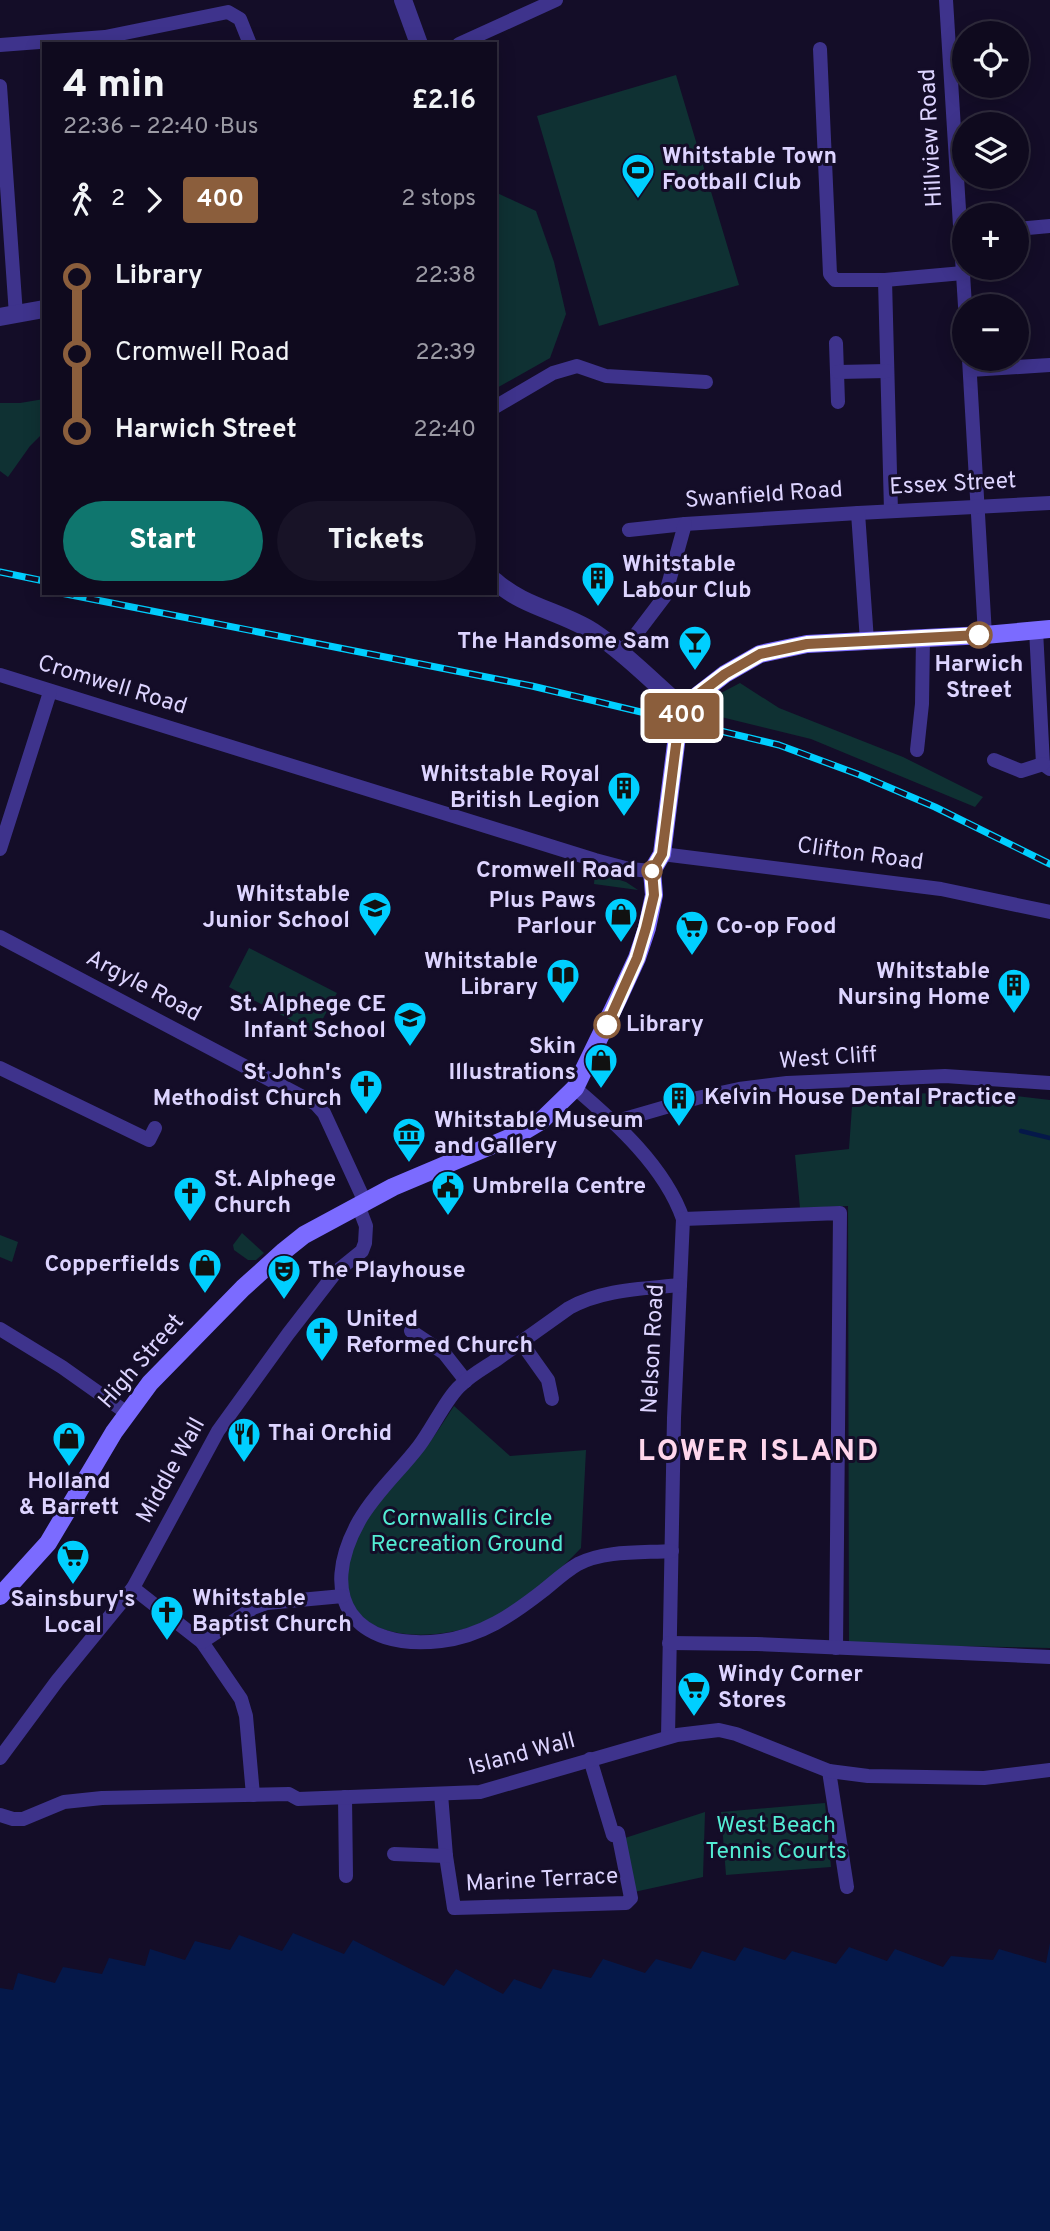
<!DOCTYPE html>
<meta charset="utf-8">
<style>
:root{--surface:#0f0a1e;--page:#181327;--text:#f1f3f6;--muted:#9b9aa4;--line:#2f2b3c;--accent:#0f766e}
body{margin:0;font-family:Overpass,sans-serif;background:var(--page);color:var(--text);height:100vh;display:flex;flex-direction:column;font-size:26px;white-space:nowrap}
*{box-sizing:border-box;margin:0}
p{font-size:23px;color:var(--muted)}
.icon{flex:none;width:38px;height:38px;fill:none;stroke:currentColor;stroke-width:2;stroke-linecap:round;stroke-linejoin:round}
.map{position:relative;flex:1;overflow:hidden}
.drawer{position:absolute;left:42px;top:42px;width:455px;height:553px;display:flex;flex-direction:column;background:var(--surface);border-radius:0px;box-shadow:0 4px 18px #0003,0 0 0 2px var(--line)}
.drawer>*{flex:none}
.badge{padding:0 14px;border-radius:5px;font-size:24px;line-height:46px}
.buttons{position:absolute;left:952px;top:21px;display:grid;gap:14px}
.buttons a{display:grid;place-items:center;width:77px;height:77px;border-radius:50%;background:var(--surface);box-shadow:0 4px 18px #0003,0 0 0 2px var(--line);font-size:35px}
.map>.badge{position:absolute;translate:-50% -50%;box-shadow:0 0 0 4px #fff}
.legs{display:flex;align-items:center;gap:10px;height:77px;padding:0 21px;font-size:23px}
.legs p{margin-inline-start:auto}
.summary{display:flex;align-items:center;justify-content:space-between;height:119px;padding:0 21px}
h1{font-size:38px;font-weight:800;line-height:52px}
.button{display:flex;gap:14px;margin-top:auto;padding:14px 21px}
.button a{flex:1;height:80px;border-radius:42px;background:var(--accent);color:#fff;font-size:28px;font-weight:800;line-height:80px;text-align:center}
.button a+a{background:var(--page);color:var(--text)}
ul{padding:0 21px;list-style:none}
li{display:flex;align-items:center;gap:24px;height:77px;font-size:26px}
li i{display:grid;place-items:center;width:10px;height:100%;margin:0 9px;background:currentColor}
li i::after{content:'';width:18px;height:18px;margin:-9px;border:5px solid;border-radius:50%;background:var(--surface)}
li p{margin-inline-start:auto}
li:first-child i{background:linear-gradient(#0000 50%,currentColor 0)}
li:last-child i{background:linear-gradient(currentColor 50%,#0000 0)}
.map>svg:first-child{display:block}
.green{fill:#0f3133}
.water{fill:#051849}
.lines{fill:none;stroke-linecap:round;stroke-linejoin:round}
.stream{stroke:#051849;stroke-width:4.5}
.minor{stroke:#3e338c;stroke-width:14}
.tertiary{stroke:#3e338c;stroke-width:18}
.secondary{stroke:#7b6bff;stroke-width:18}
.rail-casing{stroke:#00cfff;stroke-width:7}
.rail{stroke:#140d28;stroke-width:4.5;stroke-dasharray:13;stroke-linecap:butt}
.line-1-casing{stroke:#fff;stroke-width:16}
.line-1{stroke:#8b5e3c;stroke-width:10}
.stop-1-dot{fill:#fff;stroke:#8b5e3c;stroke-width:3.5}
.labels{text-anchor:middle;dominant-baseline:central;stroke-width:6;stroke-linejoin:round;paint-order:stroke}
.street-label{font-size:23px;fill:#ddd4ff;stroke:#140d28}
.poi-label{font-size:23px;font-weight:bold;fill:#ddd4ff;stroke:#140d28;text-anchor:start}
.stop-label{font-size:23px;font-weight:bold;fill:#ddd4ff;stroke:#140d28}
.park-label{font-size:23px;fill:#53ecd3;stroke:#140d28}
.district-label{font-size:30px;font-weight:bold;letter-spacing:2px;fill:#ffd6ec;stroke:#140d28}
</style>
<div class="map">
<svg width="1050" height="2231" viewBox="0 0 1050 2231">
<rect width="100%" height="100%" fill="#140d28"/>
<g class="green">
<polygon points="676,75 739,285 599,326 537,116"/>
<polygon points="495,192 536,211 554,262 566,314 550,358 495,389"/>
<polygon points="44,399 44,432 30,446 8,477 0,471 0,403 20,403"/>
<polygon points="740,683 779,708 903,757 983,797 975,807 811,739 713,715 696,706"/>
<polygon points="595,872 626,882 638,890 594,884"/>
<polygon points="249,948 337,993 315,1033 229,987"/>
<polygon points="853,1092 1007,1095 1050,1100 1050,1648 849,1644 848,1206 800,1208 795,1155 849,1149"/>
<polygon points="242,1233 264,1253 256,1260 248,1260 234,1250 233,1245"/>
<polygon points="0,1235 18,1242 12,1262 0,1257"/>
<path d="M454 1406 510 1456 586 1450 581 1548C552 1578 519 1608 479 1624 426 1645 328 1641 349 1558 361 1512 398 1481 427 1446 437 1433 445 1419 454 1406Z"/>
<polygon points="825,1803 831,1867 726,1875 721,1812"/>
<polygon points="705,1812 703,1877 634,1892 625,1838"/>
</g>
<polygon class="water" points="293,1933 344,1954 353,1940 444,1986 456,1969 503,1994 514,1979 541,1989 553,1969 591,1978 603,1959 645,1973 656,1959 691,1969 702,1951 735,1961 744,1947 785,1960 792,1951 836,1964 849,1947 887,1961 895,1949 943,1967 951,1956 993,1960 999,1949 1046,1963 1050,1943 1050,2231 0,2231 0,1988 13,1990 18,1973 55,1983 63,1967 102,1974 109,1958 145,1966 150,1949 185,1960 195,1941 230,1950 239,1935 282,1951"/>
<g class="lines">
<polyline class="stream" points="1021,1131 1050,1138"/>
<g class="minor">
<polyline points="946,0 965,306"/>
<polyline points="459,44 556,0"/>
<polyline points="0,45 105,37 228,12 240,19 250,44"/>
<polyline points="820,49 830,274 835,280 885,280 963,273"/>
<polyline points="0,86 16,315"/>
<polyline points="1017,229 1050,226"/>
<polyline points="885,280 891,511"/>
<polyline points="836,343 838,402"/>
<polyline points="969,359 985,635"/>
<polyline points="970,370 1050,365"/>
<polyline points="838,372 887,371"/>
<polyline points="495,407 553,373 577,366 606,376 706,382"/>
<polyline points="858,513 1050,503"/>
<polyline points="629,530 685,524 858,513 867,641"/>
<polyline points="1036,630 1043,764 1050,769"/>
<polyline points="621,654 665,596 685,524"/>
<polyline points="0,675 595,860 629,869 652,871"/>
<polyline points="917,750 922,704 923,638"/>
<polyline points="994,760 1021,771 1043,764"/>
<polyline points="0,849 50,692"/>
<polyline points="662,854 941,889 1050,912"/>
<polyline points="0,937 316,1104 324,1113 365,1202"/>
<polyline points="0,1068 149,1140 155,1128"/>
<path d="M575 1088C616 1123 665 1167 683 1219L674 1418 668 1737"/>
<polyline points="614,1122 697,1098 739,1089 787,1083 945,1076 1050,1083"/>
<polyline points="683,1219 840,1213 836,1648"/>
<polyline points="0,1329 62,1367 127,1413"/>
<polyline points="411,1331 444,1353 466,1381"/>
<polyline points="521,1342 548,1380 552,1399"/>
<path d="M672 1551C643 1553 605 1550 578 1564 566 1571 555 1581 544 1590 512 1615 482 1636 441 1641 354 1651 316 1598 359 1521 375 1493 400 1471 419 1446 432 1429 447 1397 461 1385 471 1375 484 1368 496 1360 520 1343 545 1325 569 1308 603 1289 643 1289 680 1285"/>
<polyline points="133,1588 202,1642 241,1699 246,1716 253,1795"/>
<polyline points="202,1642 253,1608 267,1603 343,1596"/>
<polyline points="669,1643 756,1644 1050,1657"/>
<polyline points="0,1758 57,1681 133,1588 218,1431 288,1334 336,1272 362,1251 365,1243 366,1226 358,1205"/>
<polyline points="829,1771 847,1887"/>
<polyline points="441,1794 446,1856 454,1908 626,1903 631,1898 618,1833 613,1835 590,1759"/>
<polyline points="345,1797 346,1876"/>
<polyline points="0,1815 13,1819 23,1819 64,1802 102,1798 289,1794 298,1799 480,1792 677,1735 719,1730 736,1734 829,1771 868,1776 984,1778 1050,1770"/>
<polyline points="394,1854 446,1856"/>
</g>
<g class="tertiary">
<polyline points="403,0 419,44"/>
<polyline points="0,317 44,309"/>
<path d="M495 581C522 606 562 612 592 631 625 653 654 683 684 709"/>
</g>
<polyline class="secondary" points="0,1596 48,1543 114,1432 150,1383 243,1288 284,1251 304,1235 393,1187 521,1133 541,1121 575,1088 619,997 637,958 647,928 654,895 652,871 662,854 677,736 684,709 689,702 725,674 760,654 807,644 985,635 1050,629"/>
<defs>
<g id="rail">
<polyline points="0,572 44,581"/>
<polyline points="61,593 532,686 779,745 860,775 935,807 1050,864"/>
</g>
</defs>
<use href="#rail" class="rail-casing"/>
<use href="#rail" class="rail"/>
</g>
<g class="lines">
<defs>
<polyline id="line-1" points="607,1025 637,958 646,928 654,895 652,871 662,854 677,737 684,709 688,702 725,674 760,654 807,644 979,635"/>
</defs>
<use href="#line-1" class="line-1-casing"/>
<use href="#line-1" class="line-1"/>
</g>
<defs>
<symbol id="stadium-pin" viewBox="-11 -11 22 30"><path d="M0 17L-7.5 6A9.5 9.5 0 1 1 7.5 6Z" fill="#00cfff" stroke="#140d28"/><path d="M0-5a6.5 5 0 1 0 0 10a6.5 5 0 1 0 0-10ZM-3.5-1.8h7v3.6h-7Z" fill="#111"/></symbol>
<symbol id="building-pin" viewBox="-11 -11 22 30"><path d="M0 17L-7.5 6A9.5 9.5 0 1 1 7.5 6Z" fill="#00cfff" stroke="#140d28"/><path d="M-4-6H4V6H1V3H-1V6H-4ZM-2.5-4.3h1.7v1.8h-1.7ZM.8-4.3h1.7v1.8H.8ZM-2.5-1h1.7V.8h-1.7ZM.8-1h1.7V.8H.8Z" fill="#111"/></symbol>
<symbol id="bar-pin" viewBox="-11 -11 22 30"><path d="M0 17L-7.5 6A9.5 9.5 0 1 1 7.5 6Z" fill="#00cfff" stroke="#140d28"/><path d="M-6-5H6L.8 .8V4.5H3.5V6h-7V4.5H-.8V.8Z" fill="#111"/></symbol>
<symbol id="school-pin" viewBox="-11 -11 22 30"><path d="M0 17L-7.5 6A9.5 9.5 0 1 1 7.5 6Z" fill="#00cfff" stroke="#140d28"/><path d="M0-5L7-2L0 1L-7-2ZM-4 1L0 2.5L4 1V4Q0 6-4 4Z" fill="#111"/></symbol>
<symbol id="shop-pin" viewBox="-11 -11 22 30"><path d="M0 17L-7.5 6A9.5 9.5 0 1 1 7.5 6Z" fill="#00cfff" stroke="#140d28"/><path d="M-5-2.5h2.3a2.7 3.5 0 0 1 5.4 0H5L5.5 6h-11ZM-1.5-2.5h3a1.5 2.3 0 0 0-3 0Z" fill="#111"/></symbol>
<symbol id="supermarket-pin" viewBox="-11 -11 22 30"><path d="M0 17L-7.5 6A9.5 9.5 0 1 1 7.5 6Z" fill="#00cfff" stroke="#140d28"/><path d="M-6-5.5h2.5l.6 2H6L4.5 2H-2.5L-4.4-4H-6ZM-1.5 3.2a1.3 1.3 0 1 0 .1 0ZM3 3.2a1.3 1.3 0 1 0 .1 0Z" fill="#111"/></symbol>
<symbol id="library-pin" viewBox="-11 -11 22 30"><path d="M0 17L-7.5 6A9.5 9.5 0 1 1 7.5 6Z" fill="#00cfff" stroke="#140d28"/><path d="M-6-4Q-3-5.5-.7-3.5V5Q-3 3-6 4ZM6-4Q3-5.5 .7-3.5V5Q3 3 6 4Z" fill="#111"/></symbol>
<symbol id="church-pin" viewBox="-11 -11 22 30"><path d="M0 17L-7.5 6A9.5 9.5 0 1 1 7.5 6Z" fill="#00cfff" stroke="#140d28"/><path d="M-1.2-6h2.4v3.5h3.3v2.4h-3.3V6h-2.4V-.1h-3.3v-2.4h3.3Z" fill="#111"/></symbol>
<symbol id="museum-pin" viewBox="-11 -11 22 30"><path d="M0 17L-7.5 6A9.5 9.5 0 1 1 7.5 6Z" fill="#00cfff" stroke="#140d28"/><path d="M0-6L6-3V-2H-6V-3ZM-5-1h2V3h-2ZM-1-1h2V3h-2ZM3-1h2V3H3ZM-6 4H6V6H-6Z" fill="#111"/></symbol>
<symbol id="civic-pin" viewBox="-11 -11 22 30"><path d="M0 17L-7.5 6A9.5 9.5 0 1 1 7.5 6Z" fill="#00cfff" stroke="#140d28"/><path d="M-.6-6.5H3V-4.5H.6V-3L4-1V1h2V6H-6V1h2V-1L-.6-3ZM-1.2 2.5V6h2.4V2.5Z" fill="#111"/></symbol>
<symbol id="theatre-pin" viewBox="-11 -11 22 30"><path d="M0 17L-7.5 6A9.5 9.5 0 1 1 7.5 6Z" fill="#00cfff" stroke="#140d28"/><path d="M-5-5.5Q0-4 5-5.5V0Q5 5 0 6Q-5 5-5 0ZM-3.3-2.5H-1v1.5H-3.3ZM1-2.5H3.3v1.5H1ZM-2.8 1Q0 5.5 2.8 1Z" fill="#111"/></symbol>
<symbol id="restaurant-pin" viewBox="-11 -11 22 30"><path d="M0 17L-7.5 6A9.5 9.5 0 1 1 7.5 6Z" fill="#00cfff" stroke="#140d28"/><path d="M-5-6h1v4h1v-4h1v4h1v-4h1v5L-1.5 .5V6h-2V.5L-5-1ZM5-6V6H3V1.5H1.5Q1.5-4 5-6Z" fill="#111"/></symbol>
</defs>
<g fill-rule="evenodd">
<use href="#stadium-pin" x="619" y="151" width="38" height="52"/>
<use href="#building-pin" x="579" y="559" width="38" height="52"/>
<use href="#bar-pin" x="676" y="623" width="38" height="52"/>
<use href="#building-pin" x="605" y="769" width="38" height="52"/>
<use href="#school-pin" x="356" y="889" width="38" height="52"/>
<use href="#shop-pin" x="602" y="895" width="38" height="52"/>
<use href="#supermarket-pin" x="673" y="908" width="38" height="52"/>
<use href="#library-pin" x="544" y="956" width="38" height="52"/>
<use href="#building-pin" x="995" y="966" width="38" height="52"/>
<use href="#school-pin" x="391" y="999" width="38" height="52"/>
<use href="#shop-pin" x="582" y="1041" width="38" height="52"/>
<use href="#church-pin" x="347" y="1067" width="38" height="52"/>
<use href="#building-pin" x="660" y="1079" width="38" height="52"/>
<use href="#museum-pin" x="390" y="1115" width="38" height="52"/>
<use href="#civic-pin" x="429" y="1168" width="38" height="52"/>
<use href="#church-pin" x="171" y="1174" width="38" height="52"/>
<use href="#shop-pin" x="186" y="1246" width="38" height="52"/>
<use href="#theatre-pin" x="265" y="1252" width="38" height="52"/>
<use href="#church-pin" x="303" y="1314" width="38" height="52"/>
<use href="#restaurant-pin" x="225" y="1415" width="38" height="52"/>
<use href="#shop-pin" x="50" y="1419" width="38" height="52"/>
<use href="#supermarket-pin" x="54" y="1537" width="38" height="52"/>
<use href="#church-pin" x="148" y="1593" width="38" height="52"/>
<use href="#supermarket-pin" x="675" y="1669" width="38" height="52"/>
</g>
<g class="stop-1-dot">
<circle cx="979" cy="635" r="12"/>
<circle cx="652" cy="871" r="9"/>
<circle cx="607" cy="1025" r="12"/>
</g>
<g class="labels">
<g class="street-label">
<text transform="translate(932 138) rotate(-93)">Hillview Road</text>
<text transform="translate(953 485) rotate(-3)">Essex Street</text>
<text transform="translate(764 496) rotate(-4)">Swanfield Road</text>
<text transform="translate(112 686) rotate(17)">Cromwell Road</text>
<text transform="translate(860 855) rotate(8)">Clifton Road</text>
<text transform="translate(143 987) rotate(28)">Argyle Road</text>
<text transform="translate(828 1059) rotate(-4)">West Cliff</text>
<text transform="translate(654 1349) rotate(-87)">Nelson Road</text>
<text transform="translate(142 1362) rotate(-49)">High Street</text>
<text transform="translate(172 1471) rotate(-61)">Middle Wall</text>
<text transform="translate(522 1755) rotate(-15)">Island Wall</text>
<text transform="translate(542 1881) rotate(-3)">Marine Terrace</text>
</g>
<g class="poi-label">
<text x="662" y="157">Whitstable Town<tspan x="662" dy="26">Football Club</tspan></text>
<text x="622" y="565">Whitstable<tspan x="622" dy="26">Labour Club</tspan></text>
<text x="670" y="642" text-anchor="end">The Handsome Sam</text>
<text x="600" y="775" text-anchor="end">Whitstable Royal<tspan x="600" dy="26">British Legion</tspan></text>
<text x="350" y="895" text-anchor="end">Whitstable<tspan x="350" dy="26">Junior School</tspan></text>
<text x="596" y="901" text-anchor="end">Plus Paws<tspan x="596" dy="26">Parlour</tspan></text>
<text x="716" y="927">Co-op Food</text>
<text x="538" y="962" text-anchor="end">Whitstable<tspan x="538" dy="26">Library</tspan></text>
<text x="990" y="972" text-anchor="end">Whitstable<tspan x="990" dy="26">Nursing Home</tspan></text>
<text x="386" y="1005" text-anchor="end">St. Alphege CE<tspan x="386" dy="26">Infant School</tspan></text>
<text x="576" y="1047" text-anchor="end">Skin<tspan x="576" dy="26">Illustrations</tspan></text>
<text x="342" y="1073" text-anchor="end">St John's<tspan x="342" dy="26">Methodist Church</tspan></text>
<text x="704" y="1098">Kelvin House Dental Practice</text>
<text x="434" y="1121">Whitstable Museum<tspan x="434" dy="26">and Gallery</tspan></text>
<text x="214" y="1180">St. Alphege<tspan x="214" dy="26">Church</tspan></text>
<text x="472" y="1187">Umbrella Centre</text>
<text x="180" y="1265" text-anchor="end">Copperfields</text>
<text x="308" y="1271">The Playhouse</text>
<text x="346" y="1320">United<tspan x="346" dy="26">Reformed Church</tspan></text>
<text x="268" y="1434">Thai Orchid</text>
<text x="69" y="1482" text-anchor="middle">Holland<tspan x="69" dy="26">&amp; Barrett</tspan></text>
<text x="192" y="1599">Whitstable<tspan x="192" dy="26">Baptist Church</tspan></text>
<text x="73" y="1600" text-anchor="middle">Sainsbury's<tspan x="73" dy="26">Local</tspan></text>
<text x="718" y="1675">Windy Corner<tspan x="718" dy="26">Stores</tspan></text>
</g>
<g class="stop-label">
<text x="979" y="665">Harwich<tspan x="979" dy="26">Street</tspan></text>
<text x="636" y="871" text-anchor="end">Cromwell Road</text>
<text x="626" y="1025" text-anchor="start">Library</text>
</g>
<g class="park-label">
<text x="467" y="1519">Cornwallis Circle<tspan x="467" dy="26">Recreation Ground</tspan></text>
<text x="776" y="1826">West Beach<tspan x="776" dy="26">Tennis Courts</tspan></text>
</g>
<g class="district-label">
<text x="759" y="1452">LOWER ISLAND</text>
</g>
</g>
</svg>
<div class="buttons">
<a><svg class="icon" aria-label="locate" viewBox="0 0 24 24"><circle cx="12" cy="12" r="6"/><path d="M12 2v4M12 18v4M2 12h4M18 12h4"/></svg></a>
<a><svg class="icon" aria-label="layers" viewBox="0 0 24 24"><path d="M12 4l9 5-9 5-9-5zM3 14l9 5 9-5"/></svg></a>
<a>+</a>
<a>−</a>
</div>
<b class="badge" style="left:682px;top:716px;background:#8b5e3c;color:#fff">400</b>
<section class="drawer">
<div class="summary"><div><h1>4 min</h1><p>22:36 – 22:40 · Bus</p></div><b>£2.16</b></div>
<div class="legs"><svg class="icon" aria-label="walk" viewBox="0 0 24 24"><circle cx="13" cy="4" r="2"/><path d="M13 8l-2 6 4 7M11 14l-3 7M7 12l3-4h3l4 4"/></svg>2<svg class="icon" aria-label="forward" viewBox="0 0 24 24"><path d="M9 5l7 7-7 7"/></svg><b class="badge" style="background:#8b5e3c;color:#fff">400</b><p>2 stops</p></div>
<ul>
<li><i style="color:#8b5e3c"></i><b>Library</b><p>22:38</p></li>
<li><i style="color:#8b5e3c"></i><span>Cromwell Road</span><p>22:39</p></li>
<li><i style="color:#8b5e3c"></i><b>Harwich Street</b><p>22:40</p></li>
</ul>
<div class="button"><a>Start</a><a>Tickets</a></div>
</section>
</div>
